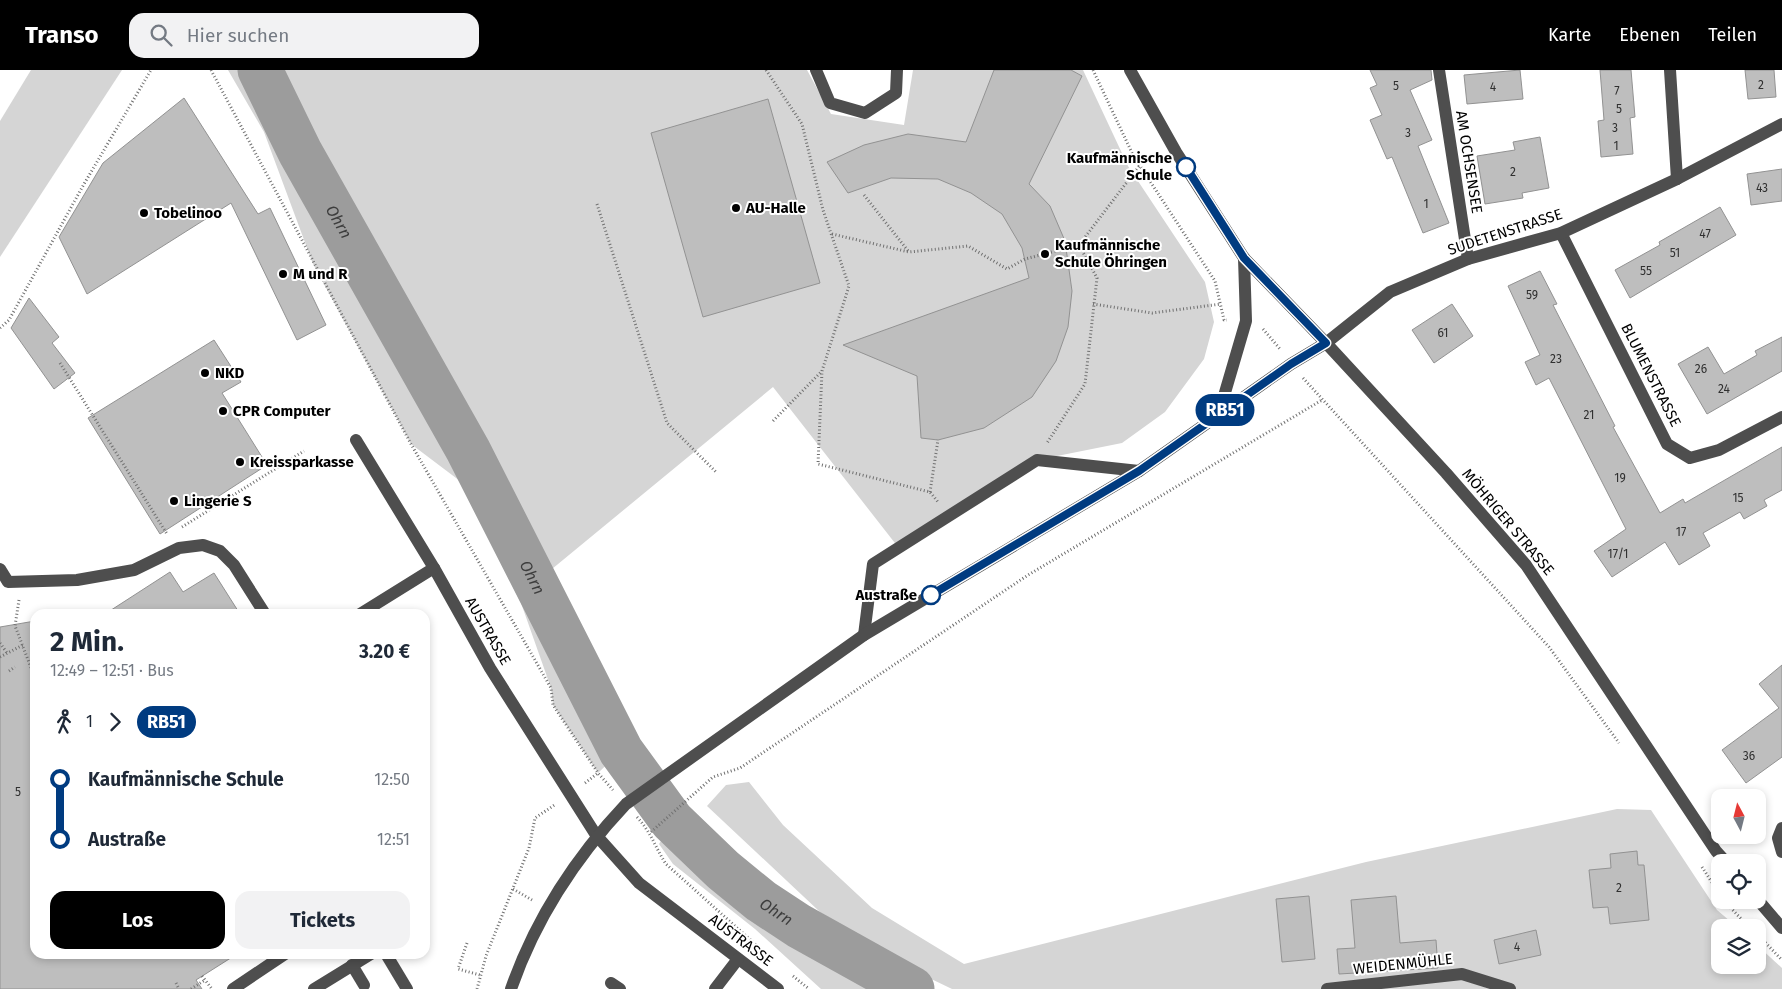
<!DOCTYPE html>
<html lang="de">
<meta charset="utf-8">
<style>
:root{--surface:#fff;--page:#f2f2f3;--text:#1f2937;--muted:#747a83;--accent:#000}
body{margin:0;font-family:"Fira Sans",sans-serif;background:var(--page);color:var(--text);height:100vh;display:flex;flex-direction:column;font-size:19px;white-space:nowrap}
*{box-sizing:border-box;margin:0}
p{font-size:16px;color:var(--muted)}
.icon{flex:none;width:28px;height:28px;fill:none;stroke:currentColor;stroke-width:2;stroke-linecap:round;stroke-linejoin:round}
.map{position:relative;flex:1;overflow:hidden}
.details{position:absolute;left:30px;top:539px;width:400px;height:350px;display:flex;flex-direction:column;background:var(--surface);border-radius:15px;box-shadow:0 2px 8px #0003}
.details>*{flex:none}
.badge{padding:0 10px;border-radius:16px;font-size:18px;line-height:32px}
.needle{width:32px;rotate:353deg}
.controls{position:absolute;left:1711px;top:719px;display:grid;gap:10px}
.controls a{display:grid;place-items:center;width:55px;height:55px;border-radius:10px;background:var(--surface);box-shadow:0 2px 8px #0003;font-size:25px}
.map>.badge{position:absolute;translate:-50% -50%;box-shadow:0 0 0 2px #fff}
.legs{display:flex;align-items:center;gap:8px;height:55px;padding:0 20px;font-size:16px}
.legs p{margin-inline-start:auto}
.summary{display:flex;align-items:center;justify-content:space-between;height:85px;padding:0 20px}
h1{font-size:28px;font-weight:700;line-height:38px}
.button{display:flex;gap:10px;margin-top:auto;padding:10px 20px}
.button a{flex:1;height:58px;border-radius:15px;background:var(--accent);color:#fff;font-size:20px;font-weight:700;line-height:58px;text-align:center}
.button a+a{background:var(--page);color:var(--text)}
ul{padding:0 20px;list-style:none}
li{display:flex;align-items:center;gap:18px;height:60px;font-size:19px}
li i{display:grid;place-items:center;width:8px;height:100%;margin:0 6px;background:currentColor}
li i::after{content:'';width:12px;height:12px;margin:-6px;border:4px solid;border-radius:50%;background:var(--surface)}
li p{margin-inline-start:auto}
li:first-child i{background:linear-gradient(#0000 50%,currentColor 0)}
li:last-child i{background:linear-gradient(currentColor 50%,#0000 0)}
header{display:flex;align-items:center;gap:30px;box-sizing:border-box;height:70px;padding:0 25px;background:var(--accent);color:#fff}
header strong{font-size:24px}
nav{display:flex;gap:28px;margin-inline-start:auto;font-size:18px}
.search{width:350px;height:45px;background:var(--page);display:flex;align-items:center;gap:12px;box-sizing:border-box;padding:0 18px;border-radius:15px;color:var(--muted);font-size:19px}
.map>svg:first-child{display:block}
.green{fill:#d5d5d5}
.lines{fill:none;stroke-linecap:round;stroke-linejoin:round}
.river{stroke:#9c9c9c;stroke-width:45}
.building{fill:#bebebe;stroke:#929292}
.path{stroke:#707070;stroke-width:3;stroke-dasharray:1 2.5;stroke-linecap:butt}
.minor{stroke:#4e4e4e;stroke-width:12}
.line-1-casing{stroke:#fff;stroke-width:11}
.line-1{stroke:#003b80;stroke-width:8}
.stop-1-dot{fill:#fff;stroke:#003b80;stroke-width:2.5}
.poi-dot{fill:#000;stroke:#fff;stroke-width:2}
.labels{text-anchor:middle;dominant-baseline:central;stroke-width:4;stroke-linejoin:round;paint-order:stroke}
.number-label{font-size:12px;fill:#303030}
.stop-label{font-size:15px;font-weight:bold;fill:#000;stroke:#fff;text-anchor:end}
.street-label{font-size:15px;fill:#000;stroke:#fff}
.poi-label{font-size:15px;font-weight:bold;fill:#000;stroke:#fff;text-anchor:start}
.water-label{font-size:16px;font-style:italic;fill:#3d3d3d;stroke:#fff}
</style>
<header>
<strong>Transo</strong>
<div class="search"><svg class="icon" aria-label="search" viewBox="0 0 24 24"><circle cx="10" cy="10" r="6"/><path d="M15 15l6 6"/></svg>Hier suchen</div>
<nav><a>Karte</a><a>Ebenen</a><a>Teilen</a></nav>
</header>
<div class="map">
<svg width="1782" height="919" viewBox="0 0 1782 919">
<rect width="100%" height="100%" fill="#fff"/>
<g class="green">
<polygon points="31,0 122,0 0,187 0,51"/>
<polygon points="228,0 807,0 831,44 904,55 913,0 1083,0 1128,96 1205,212 1214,252 1204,289 1165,342 1122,373 1037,390 898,477 773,317 535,513 621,681 598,703 553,635 551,618 521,533 460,411 411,374 313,194 264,62"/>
<polygon points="749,712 783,755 872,838 964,894 1366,792 1617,739 1651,740 1717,840 1737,857 1720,858 1720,895 1758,895 1758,876 1782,898 1782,919 952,919 923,905 820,842 707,736 726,715"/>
<path d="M671 755C725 820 799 871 869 919H821L755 859 673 794 659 774Z"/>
</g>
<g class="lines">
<path class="river" id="s1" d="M260 0 300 82 468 380 621 681 672 751 723 800 761 831 799 856 912 919"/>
</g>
<g class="building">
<polygon points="994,0 1071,0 1082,6 1029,114 1050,136 1065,171 1072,221 1068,257 1056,291 1032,327 984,358 938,370 921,368 917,306 843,275 1029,208 1022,178 1002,144 971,123 938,109 891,108 848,123 827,92 864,75 908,64 966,72"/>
<polygon points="1370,0 1431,0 1432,10 1410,20 1432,70 1418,76 1449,153 1423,163 1392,87 1387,89 1370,50 1382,45 1370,18 1377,15"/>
<polygon points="1520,0 1523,29 1467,34 1464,5"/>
<polygon points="1600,0 1631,0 1635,47 1630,48 1633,84 1601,87 1598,51 1604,50"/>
<polygon points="1745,0 1774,0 1776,27 1748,29"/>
<polygon points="184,28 258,144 270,138 326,255 297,270 231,133 87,224 59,167 103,93"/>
<polygon points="768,29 820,213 703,247 651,63"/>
<polygon points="1540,67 1549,118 1522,123 1523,128 1485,134 1477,86 1515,80 1513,72"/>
<polygon points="1782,99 1782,131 1751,135 1747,104"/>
<polygon points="1720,137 1736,165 1630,228 1615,200 1660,175 1659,172"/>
<polygon points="1540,201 1557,234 1553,235 1615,356 1613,357 1660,443 1683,429 1685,433 1782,377 1782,420 1764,430 1767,436 1744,449 1740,442 1703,463 1710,476 1679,495 1665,472 1612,507 1594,481 1626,459 1549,308 1536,315 1525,292 1540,285 1508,216"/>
<polygon points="29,228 59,267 52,273 75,303 54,319 11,258"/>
<polygon points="1452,234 1473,266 1434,293 1412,260"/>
<polygon points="1782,267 1782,301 1707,344 1678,294 1708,277 1724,304 1757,285 1755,281"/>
<polygon points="214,270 241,312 222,323 267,395 160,464 88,348"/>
<polygon points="170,502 183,522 214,503 240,544 105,544"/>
<polygon points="35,551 35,884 237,884 196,910 202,919 0,919 0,557"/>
<polygon points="1782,595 1782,687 1746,713 1722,680 1779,638 1759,614"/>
<polygon points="1637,781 1638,795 1644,795 1649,850 1610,854 1608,837 1593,838 1589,800 1611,798 1610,784"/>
<polygon points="1309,826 1315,889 1282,892 1276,829"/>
<polygon points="1396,826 1400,873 1436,870 1438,898 1339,904 1337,879 1355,878 1351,830"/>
<polygon points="1536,860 1541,885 1499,894 1494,870"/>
</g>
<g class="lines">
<g class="path">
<polyline points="211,0 411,374 551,618 553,635 598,703 613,720"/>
<polyline points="766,0 802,54 823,140 849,216 822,301 818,394 930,422 938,432"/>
<polyline points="1093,0 1133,85 1215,211 1224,250 1227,250"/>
<polyline points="864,125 909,182"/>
<polyline points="597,134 667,353 716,402"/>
<polyline points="832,164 909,182 968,176 1007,199 1025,189 1079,175 1097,208 1085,314 1047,373"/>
<polyline points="1079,175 1140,95"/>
<polyline points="1093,234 1152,243 1221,234"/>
<polyline points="0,258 9,250 84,114 151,0"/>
<polyline points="1263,259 1280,279"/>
<polyline points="60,293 167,464"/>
<polyline points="1303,308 1549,577 1619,673"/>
<polyline points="773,351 822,301"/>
<polyline points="930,422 938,370"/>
<polyline points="182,457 304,381"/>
<polyline points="19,530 15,556 35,608"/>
<polyline points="0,573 7,583"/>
<polyline points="0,587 23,575"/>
<polyline points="9,601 15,597"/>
<polyline points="585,713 598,703"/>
<path d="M637 747C651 762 655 777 666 794L765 883"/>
<polyline points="651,762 713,707 740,698 1028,505 1322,330"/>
<polyline points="1702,797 1720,825"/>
<polyline points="513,819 532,830"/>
<polyline points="1723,830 1750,858"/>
<polyline points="1758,865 1782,890"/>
<polyline points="467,873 458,899 480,905"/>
<polyline points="202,906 212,919"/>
<polyline points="793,906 809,919"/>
<polyline points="176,913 179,919"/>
<polyline points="191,919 205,910"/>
<polyline points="477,919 486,886 529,778 535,748 556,734"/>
</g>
<g class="minor">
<polyline points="816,0 830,33 865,43 896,23 897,0"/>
<polyline points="1130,0 1176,82 1244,188 1326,273 1446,403 1526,495 1716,781 1726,792"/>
<polyline points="1439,0 1468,189"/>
<polyline points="1670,0 1677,109"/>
<polyline points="1561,163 1667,374 1690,388 1719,380 1782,347"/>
<polyline points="1219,343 1246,251 1244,188"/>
<polyline points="356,370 434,498 490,598 596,765 639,813 778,919"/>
<polyline points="0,499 8,512 77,510 134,500 179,478 203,475 220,481 234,495 265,544"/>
<polyline points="360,544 434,498"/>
<polyline points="864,565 873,494 1037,390 1139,401"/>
<polyline points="1782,758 1778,768 1782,782"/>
<polyline points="1758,830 1782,858"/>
<polyline points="386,884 407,919"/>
<polyline points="352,895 364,915"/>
<polyline points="611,913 620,919"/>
<polyline points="233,919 285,884"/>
<polyline points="314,919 371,884"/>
<path d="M511 919C535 850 576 787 626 734L864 565 1139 401 1291 294 1326 273 1390 222 1468 189 1561 163 1677 109 1782 54"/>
<polyline points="715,919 738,889"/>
<polyline points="1327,919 1462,904 1510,919"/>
</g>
</g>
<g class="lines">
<defs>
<polyline id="line-1" points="931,525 1139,401 1291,294 1326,273 1244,188 1186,97"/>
</defs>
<use href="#line-1" class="line-1-casing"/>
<use href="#line-1" class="line-1"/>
</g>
<g class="stop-1-dot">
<circle cx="1186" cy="97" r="9"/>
<circle cx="931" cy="525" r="9"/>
</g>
<g class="poi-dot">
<circle cx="736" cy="138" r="5"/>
<circle cx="144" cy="143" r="5"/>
<circle cx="1045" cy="184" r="5"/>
<circle cx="283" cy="204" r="5"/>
<circle cx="205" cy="303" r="5"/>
<circle cx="223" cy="341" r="5"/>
<circle cx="240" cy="392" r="5"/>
<circle cx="174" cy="431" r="5"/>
</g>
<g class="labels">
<g class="number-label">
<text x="1761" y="15">2</text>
<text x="1396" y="16">5</text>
<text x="1493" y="17">4</text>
<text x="1617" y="21">7</text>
<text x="1619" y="39">5</text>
<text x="1615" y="58">3</text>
<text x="1408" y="63">3</text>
<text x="1616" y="76">1</text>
<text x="1513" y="102">2</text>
<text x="1762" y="118">43</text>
<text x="1426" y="134">1</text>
<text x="1705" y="164">47</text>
<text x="1675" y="183">51</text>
<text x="1646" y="201">55</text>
<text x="1532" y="225">59</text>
<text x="1443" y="263">61</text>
<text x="1556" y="289">23</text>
<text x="1701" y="299">26</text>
<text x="1724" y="319">24</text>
<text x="1589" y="345">21</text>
<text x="1620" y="408">19</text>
<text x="1738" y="428">15</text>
<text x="1681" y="462">17</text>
<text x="1618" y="484">17/1</text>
<text x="1749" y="686">36</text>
<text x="18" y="722">5</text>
<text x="1619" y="818">2</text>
<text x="1517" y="877">4</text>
</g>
<g class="stop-label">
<text x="1172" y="88">Kaufmännische<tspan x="1172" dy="17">Schule</tspan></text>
<text x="917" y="525">Austraße</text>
</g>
<g class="street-label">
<text transform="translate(1469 92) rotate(81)">AM OCHSENSEE</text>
<text transform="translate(1505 162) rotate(-18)">SUDETENSTRASSE</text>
<text transform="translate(1651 305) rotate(63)">BLUMENSTRASSE</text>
<text transform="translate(1508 452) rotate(50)">MÖHRIGER STRASSE</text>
<text transform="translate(488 561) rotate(60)">AUSTRASSE</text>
<text transform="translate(741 870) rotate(37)">AUSTRASSE</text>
<text transform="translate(1403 894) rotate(-6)">WEIDENMÜHLE</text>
</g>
<g class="poi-label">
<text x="746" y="138">AU-Halle</text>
<text x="154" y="143">Tobelinoo</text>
<text x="1055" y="175">Kaufmännische<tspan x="1055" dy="17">Schule Öhringen</tspan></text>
<text x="293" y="204">M und R</text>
<text x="215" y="303">NKD</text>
<text x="233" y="341">CPR Computer</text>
<text x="250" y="392">Kreissparkasse</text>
<text x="184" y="431">Lingerie S</text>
</g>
<g class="water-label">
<text stroke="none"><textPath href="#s1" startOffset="171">Ohrn</textPath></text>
<text stroke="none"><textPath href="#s1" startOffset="576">Ohrn</textPath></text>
<text stroke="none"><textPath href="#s1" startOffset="996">Ohrn</textPath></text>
</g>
</g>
</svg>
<div class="controls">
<a><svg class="needle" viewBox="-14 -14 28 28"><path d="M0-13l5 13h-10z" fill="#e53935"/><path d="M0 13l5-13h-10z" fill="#747a83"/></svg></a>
<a><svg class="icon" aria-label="locate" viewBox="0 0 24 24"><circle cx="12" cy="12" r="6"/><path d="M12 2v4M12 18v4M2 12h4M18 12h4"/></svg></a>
<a><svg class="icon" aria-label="layers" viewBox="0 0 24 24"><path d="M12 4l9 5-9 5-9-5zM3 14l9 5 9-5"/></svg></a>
</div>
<b class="badge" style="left:1225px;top:340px;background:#003b80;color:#fff">RB51</b>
<section class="details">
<div class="summary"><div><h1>2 Min.</h1><p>12:49 – 12:51 · Bus</p></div><b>3.20 €</b></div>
<div class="legs"><svg class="icon" aria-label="walk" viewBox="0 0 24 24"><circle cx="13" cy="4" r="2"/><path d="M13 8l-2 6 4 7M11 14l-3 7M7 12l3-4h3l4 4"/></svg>1<svg class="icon" aria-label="forward" viewBox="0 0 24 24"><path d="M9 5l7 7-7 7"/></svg><b class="badge" style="background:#003b80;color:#fff">RB51</b></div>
<ul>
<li><i style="color:#003b80"></i><b>Kaufmännische Schule</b><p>12:50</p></li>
<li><i style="color:#003b80"></i><b>Austraße</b><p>12:51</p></li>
</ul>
<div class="button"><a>Los</a><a>Tickets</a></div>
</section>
</div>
